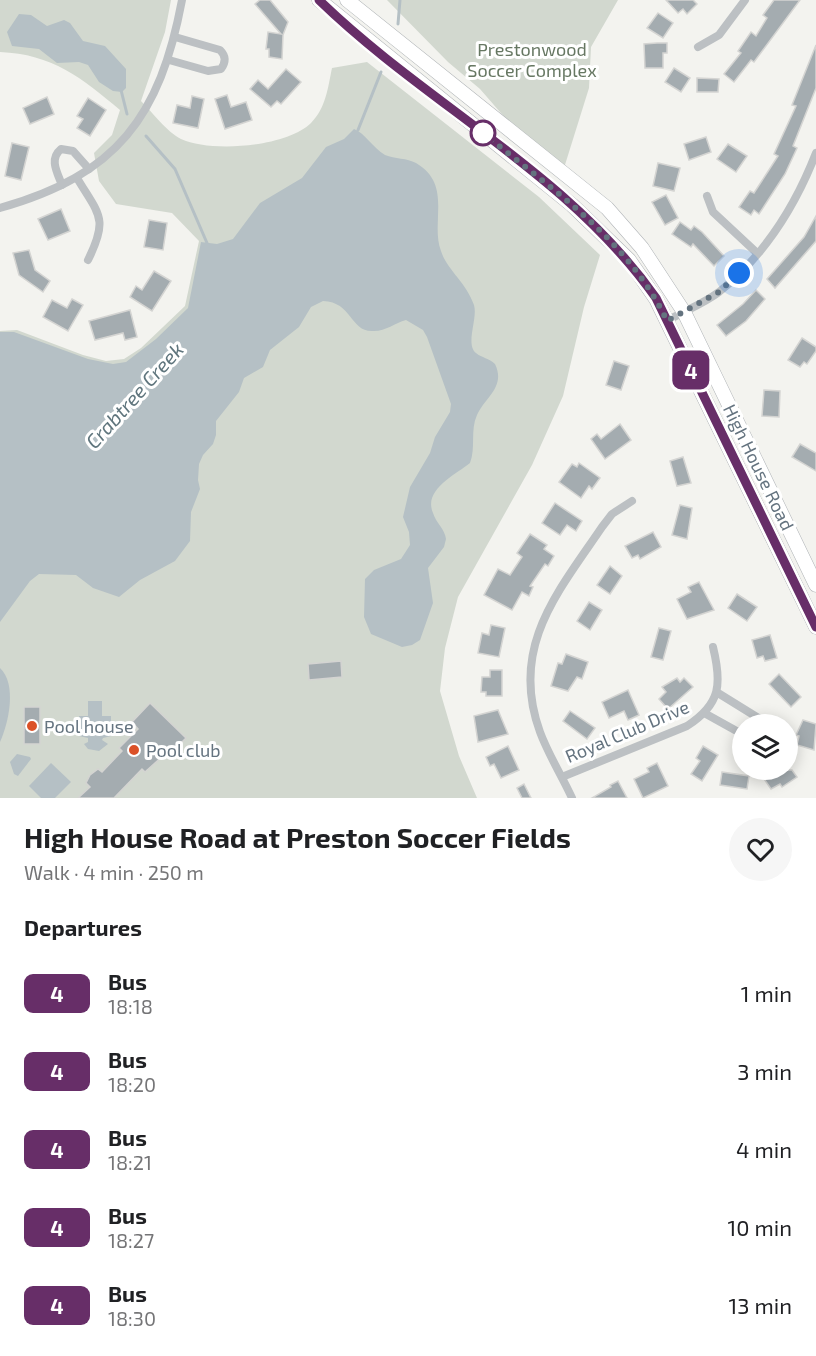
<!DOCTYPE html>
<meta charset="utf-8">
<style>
:root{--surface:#fff;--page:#f6f6f6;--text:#202124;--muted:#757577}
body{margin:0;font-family:"Exo 2",sans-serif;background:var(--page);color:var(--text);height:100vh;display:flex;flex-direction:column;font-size:22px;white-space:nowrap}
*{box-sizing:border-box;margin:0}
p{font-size:20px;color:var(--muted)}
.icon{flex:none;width:33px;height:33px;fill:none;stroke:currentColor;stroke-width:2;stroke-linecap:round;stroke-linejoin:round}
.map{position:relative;height:798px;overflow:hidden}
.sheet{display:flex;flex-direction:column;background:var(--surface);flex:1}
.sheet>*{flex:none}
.badge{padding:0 12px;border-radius:9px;font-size:21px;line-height:39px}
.controls{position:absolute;left:732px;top:714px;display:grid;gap:12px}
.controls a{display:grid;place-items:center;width:66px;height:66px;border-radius:50%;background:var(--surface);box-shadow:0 3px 15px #0003;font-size:30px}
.you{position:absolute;width:30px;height:30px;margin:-15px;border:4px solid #fff;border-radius:50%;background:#1a73e8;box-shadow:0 0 0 9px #1a73e833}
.map>.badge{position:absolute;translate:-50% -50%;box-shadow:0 0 0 3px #fff}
h2{padding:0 24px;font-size:22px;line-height:54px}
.round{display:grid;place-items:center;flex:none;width:63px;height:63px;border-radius:32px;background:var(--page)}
.headline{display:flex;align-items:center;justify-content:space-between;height:102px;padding:0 24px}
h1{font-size:28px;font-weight:700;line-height:45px}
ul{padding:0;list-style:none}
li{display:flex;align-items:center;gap:18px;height:78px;padding:0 24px}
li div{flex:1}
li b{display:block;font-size:22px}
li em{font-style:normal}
li .badge{min-width:66px;font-weight:700;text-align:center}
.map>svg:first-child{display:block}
.green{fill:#d2d8cf}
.water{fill:#b5c0c5}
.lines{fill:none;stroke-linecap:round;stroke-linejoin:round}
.stream{stroke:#b5c0c5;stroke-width:3}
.building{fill:#a4acb0;stroke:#d4d4d2;stroke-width:1.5}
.primary-casing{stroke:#b0b4b7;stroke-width:15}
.street{stroke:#bcc0c3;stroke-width:8}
.primary{stroke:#fff;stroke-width:14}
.line-casing{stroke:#fff;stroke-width:14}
.line{stroke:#672e68;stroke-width:9}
.walk{stroke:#64737f;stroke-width:6;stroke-dasharray:0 10.8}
.stop-dot{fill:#fff;stroke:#672e68;stroke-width:3}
.poi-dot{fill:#db5128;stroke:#fff;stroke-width:2}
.labels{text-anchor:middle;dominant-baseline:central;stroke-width:6;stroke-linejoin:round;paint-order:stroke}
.park-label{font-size:18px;fill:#667762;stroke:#fff}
.street-label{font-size:18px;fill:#64737f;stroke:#fff}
.poi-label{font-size:18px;fill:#64737f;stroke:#fff;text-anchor:start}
.water-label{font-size:20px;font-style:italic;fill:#5f757d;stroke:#fff}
</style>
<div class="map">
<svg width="816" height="798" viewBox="0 0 816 798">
<rect width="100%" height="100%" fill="#f3f3ef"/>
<g class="green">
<path d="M0 0H171L165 32 141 101C152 112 167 132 181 139 211 153 287 147 311 123 326 108 328 87 332 68L367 62 539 197 600 255 584 307 563 396 532 465 458 597 445 648 440 691 459 756 477 798H0V331L17 330 83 355 106 361 124 359 141 348 185 306 199 241 172 213 116 204 99 181 94 153 112 135 120 110C82 78 52 54 0 52Z"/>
<polygon points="387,0 618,0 591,47 589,88 564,168 507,120 480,89 448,62"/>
</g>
<g class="water">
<polygon points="19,14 31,15 47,26 64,20 70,23 83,41 105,46 126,69 126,88 122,92 113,91 99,82 88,65 79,62 57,63 39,49 12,46 7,32"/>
<path d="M354 129C365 133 373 148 385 155 395 159 407 158 416 163 453 185 430 222 441 251 447 270 466 282 474 305 478 319 465 344 476 353 482 358 489 358 495 364 506 387 485 397 477 415 470 430 476 448 470 463 455 475 423 490 433 513 436 523 445 529 446 539L444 547 428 568 433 603 420 640 412 645 402 647 371 634 364 617 365 579 374 570 401 559 410 545 409 532 403 517 410 487 430 453 435 437 450 412 451 404 427 337 423 330 406 320C395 323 386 331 374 331 350 333 353 302 323 301L311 307 299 327 270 350 263 367 244 378 239 392 216 421V435L213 444 203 455 199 464 198 480 200 489 191 512 190 541 175 561 140 580 119 597 93 588 76 575 39 574 30 581 0 622V332H14L88 359 113 364 126 362 156 339 188 308 201 242 217 244 233 239 260 203 302 178 326 147 344 139Z"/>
<path d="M0 668C17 684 9 722 0 742Z"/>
<polygon points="88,701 102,701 102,716 111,716 111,736 103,738 102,740 108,744 99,751 88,749 84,744 88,742 88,738 79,736 79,716 88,716"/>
<polygon points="17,754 30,757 31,759 18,776 14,774 10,762"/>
<polygon points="51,763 71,782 55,798 41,798 29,786"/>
</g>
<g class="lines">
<g class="stream">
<polyline points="398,24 400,0"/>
<polyline points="121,90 127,114"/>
<polyline points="358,130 381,72"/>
<polyline points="146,136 175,169 207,243"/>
</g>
</g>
<g class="building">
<polygon points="260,0 270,0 288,22 283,35 282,59 269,57 269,49 266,49 268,32 281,34 255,4"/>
<polygon points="666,0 693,0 697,4 687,14 683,9 678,13"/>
<polygon points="774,0 800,0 754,62 751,60 734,82 724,74 741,53 738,51 751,32 756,36 767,18 763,15"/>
<polygon points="658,13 673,23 663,38 647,28"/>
<polygon points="657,43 667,43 667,53 663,53 663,68 645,68 644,44"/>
<polygon points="816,45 816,88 793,146 797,148 785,174 759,214 754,210 751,215 739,207 750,191 754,193 778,156 774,154 796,106 792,105"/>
<polygon points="674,68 690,78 681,92 665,82"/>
<polygon points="286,69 301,82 281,104 277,101 271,107 250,89 258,80 268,89"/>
<polygon points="697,78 719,79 718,92 697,92"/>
<polygon points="227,95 231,107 246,102 252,120 225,129 215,99"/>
<polygon points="192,96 204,99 198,128 173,123 177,105 190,108"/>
<polygon points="47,97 54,114 30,124 23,108"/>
<polygon points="88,98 106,110 90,136 77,128 83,119 77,116"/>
<polygon points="706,137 711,152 689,160 684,144"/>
<polygon points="12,143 29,147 21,180 5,176"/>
<polygon points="728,144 747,156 736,172 717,159"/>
<polygon points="658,163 680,168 674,191 653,186"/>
<polygon points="666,195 678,218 665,225 652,202"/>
<polygon points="61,209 70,231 48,240 38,219"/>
<polygon points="816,216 816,241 775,288 767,279 804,237"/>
<polygon points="149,220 167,223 163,250 144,247"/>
<polygon points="680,222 691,230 694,226 702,232 724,256 714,266 693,244 691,247 672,234"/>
<polygon points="29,250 35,270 50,281 43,292 19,275 13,253"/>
<polygon points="154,271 171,281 152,311 130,297 136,286 142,290"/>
<polygon points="756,290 765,299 746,321 726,336 717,325 743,304"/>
<polygon points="72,299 83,305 68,331 43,317 52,300 67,308"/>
<polygon points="130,310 137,337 125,340 123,333 95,340 89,321"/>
<polygon points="802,338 816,347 816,351 807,364 804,362 800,367 788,360"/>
<polygon points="614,361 629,366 621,390 606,385"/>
<polygon points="764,390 780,391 779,417 762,416"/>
<polygon points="620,424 631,440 605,459 591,439 597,434 601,439"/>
<polygon points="800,444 816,453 816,471 792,457"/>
<polygon points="683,457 691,483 677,486 670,461"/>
<polygon points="579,463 600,478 592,489 589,486 581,498 559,482 572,464 577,467"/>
<polygon points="555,503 582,521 576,531 567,525 560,535 542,523"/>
<polygon points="680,505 692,508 687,539 672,535"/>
<polygon points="653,532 661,547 640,559 638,555 632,558 625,546"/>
<polygon points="530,534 547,545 544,549 554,556 548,566 545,564 530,586 533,587 529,596 522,592 512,610 484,595 498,569 510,575 522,557 517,553"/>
<polygon points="610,566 622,576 610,594 597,585"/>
<polygon points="699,582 714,610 687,619 677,599 691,592 688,587"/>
<polygon points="737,594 757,607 747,621 728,608"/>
<polygon points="589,602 602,610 590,630 577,621"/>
<polygon points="491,625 505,628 499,657 478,653 482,633 489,635"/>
<polygon points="659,628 671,631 663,660 651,657"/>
<polygon points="770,635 777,658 765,661 763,656 757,658 752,640"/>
<polygon points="566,654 588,662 582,679 577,677 568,691 551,686 558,663 562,664"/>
<polygon points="341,661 342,677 309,680 308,664"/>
<polygon points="490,670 502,670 502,696 486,696 486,692 481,692 482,677 490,677"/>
<polygon points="779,674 801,697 791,707 769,684"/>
<polygon points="677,678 680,682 684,678 693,687 668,709 659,699 666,692 662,687"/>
<polygon points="628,690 639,715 628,720 624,711 609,718 602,702"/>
<polygon points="150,703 186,738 166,758 164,755 145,772 142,769 114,798 78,798 90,787 86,783 90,775 98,769 102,772 122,751 119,748 138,729 132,722"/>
<rect x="24" y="707" width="16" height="37"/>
<polygon points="498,710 508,734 478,742 474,716"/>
<polygon points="570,711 595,728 587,739 563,721"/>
<polygon points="803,720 816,724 814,750 797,745 799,736 796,735"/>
<polygon points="508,746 519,770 501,778 494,764 490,766 486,757"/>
<polygon points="703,746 718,755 702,781 691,774 700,761 696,758"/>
<polygon points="657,763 668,786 643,798 634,779 649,772 647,768"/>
<polygon points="758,770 792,770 797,777 782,787 780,784 771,789"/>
<polygon points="722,772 749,776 747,789 720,785"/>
<polygon points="618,781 627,798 592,798 611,787 610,785"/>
<polygon points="524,784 531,798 522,798 517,788"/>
</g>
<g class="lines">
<defs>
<g id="primary">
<polyline points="319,0 572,205 629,260 656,299 816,627"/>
<polyline points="347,0 607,208 642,248 684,312 816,585"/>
</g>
</defs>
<use href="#primary" class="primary-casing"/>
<g class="street">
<polyline points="698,47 719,35 745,0"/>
<path d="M169 60 208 71 221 69C226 62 226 56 220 50L175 37"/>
<path d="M77 178C99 215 109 218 88 260"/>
<path d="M62 185C57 172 49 159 61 149L73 151 89 169"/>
<polyline points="707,196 713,212 757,253"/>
<path d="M0 208C117 175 160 117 182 0"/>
<path d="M667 321C684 311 703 304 719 292 765 255 795 207 816 153"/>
<polyline points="718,693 760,719 761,724"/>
<polyline points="706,714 742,734"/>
<path d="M562 777 687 726C721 704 722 684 713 647"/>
<path d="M572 798C562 776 548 754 540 732 509 647 558 592 602 527L612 514 632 501"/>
</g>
<use href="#primary" class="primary"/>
</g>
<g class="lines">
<defs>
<path id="line" d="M319 0C426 104 569 174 656 298L816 627"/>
</defs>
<use href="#line" class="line-casing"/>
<use href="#line" class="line"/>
<path class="walk" d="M483 133C551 189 628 239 667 321L719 292 739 273"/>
</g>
<circle class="stop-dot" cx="483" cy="133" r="12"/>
<g class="poi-dot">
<circle cx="32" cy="726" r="6"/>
<circle cx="134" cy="750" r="6"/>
</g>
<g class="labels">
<g class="park-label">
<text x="532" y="49">Prestonwood<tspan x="532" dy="21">Soccer Complex</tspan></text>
</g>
<g class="street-label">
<text transform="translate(759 467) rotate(64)">High House Road</text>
<text transform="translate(627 731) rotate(-23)">Royal Club Drive</text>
</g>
<g class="poi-label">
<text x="44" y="726">Pool house</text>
<text x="146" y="750">Pool club</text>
</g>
<g class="water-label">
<text transform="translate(134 395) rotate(-48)">Crabtree Creek</text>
</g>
</g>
</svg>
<div class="controls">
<a><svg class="icon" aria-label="layers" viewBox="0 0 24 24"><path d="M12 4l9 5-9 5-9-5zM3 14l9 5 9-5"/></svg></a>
</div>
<div class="you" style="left:739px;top:273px"></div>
<b class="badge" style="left:691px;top:370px;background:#672e68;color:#fff">4</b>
</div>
<section class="sheet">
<div class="headline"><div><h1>High House Road at Preston Soccer Fields</h1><p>Walk · 4 min · 250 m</p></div><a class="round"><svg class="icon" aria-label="heart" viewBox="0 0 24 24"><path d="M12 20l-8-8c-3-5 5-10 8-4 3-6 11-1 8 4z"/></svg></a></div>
<h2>Departures</h2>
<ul>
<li><span class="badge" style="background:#672e68;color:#fff">4</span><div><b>Bus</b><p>18:18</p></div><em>1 min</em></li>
<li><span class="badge" style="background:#672e68;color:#fff">4</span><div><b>Bus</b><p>18:20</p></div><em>3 min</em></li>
<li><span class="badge" style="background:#672e68;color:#fff">4</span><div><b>Bus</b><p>18:21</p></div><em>4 min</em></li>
<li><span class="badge" style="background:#672e68;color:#fff">4</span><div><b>Bus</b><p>18:27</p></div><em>10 min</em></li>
<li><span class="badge" style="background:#672e68;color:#fff">4</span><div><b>Bus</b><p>18:30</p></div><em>13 min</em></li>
</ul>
</section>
